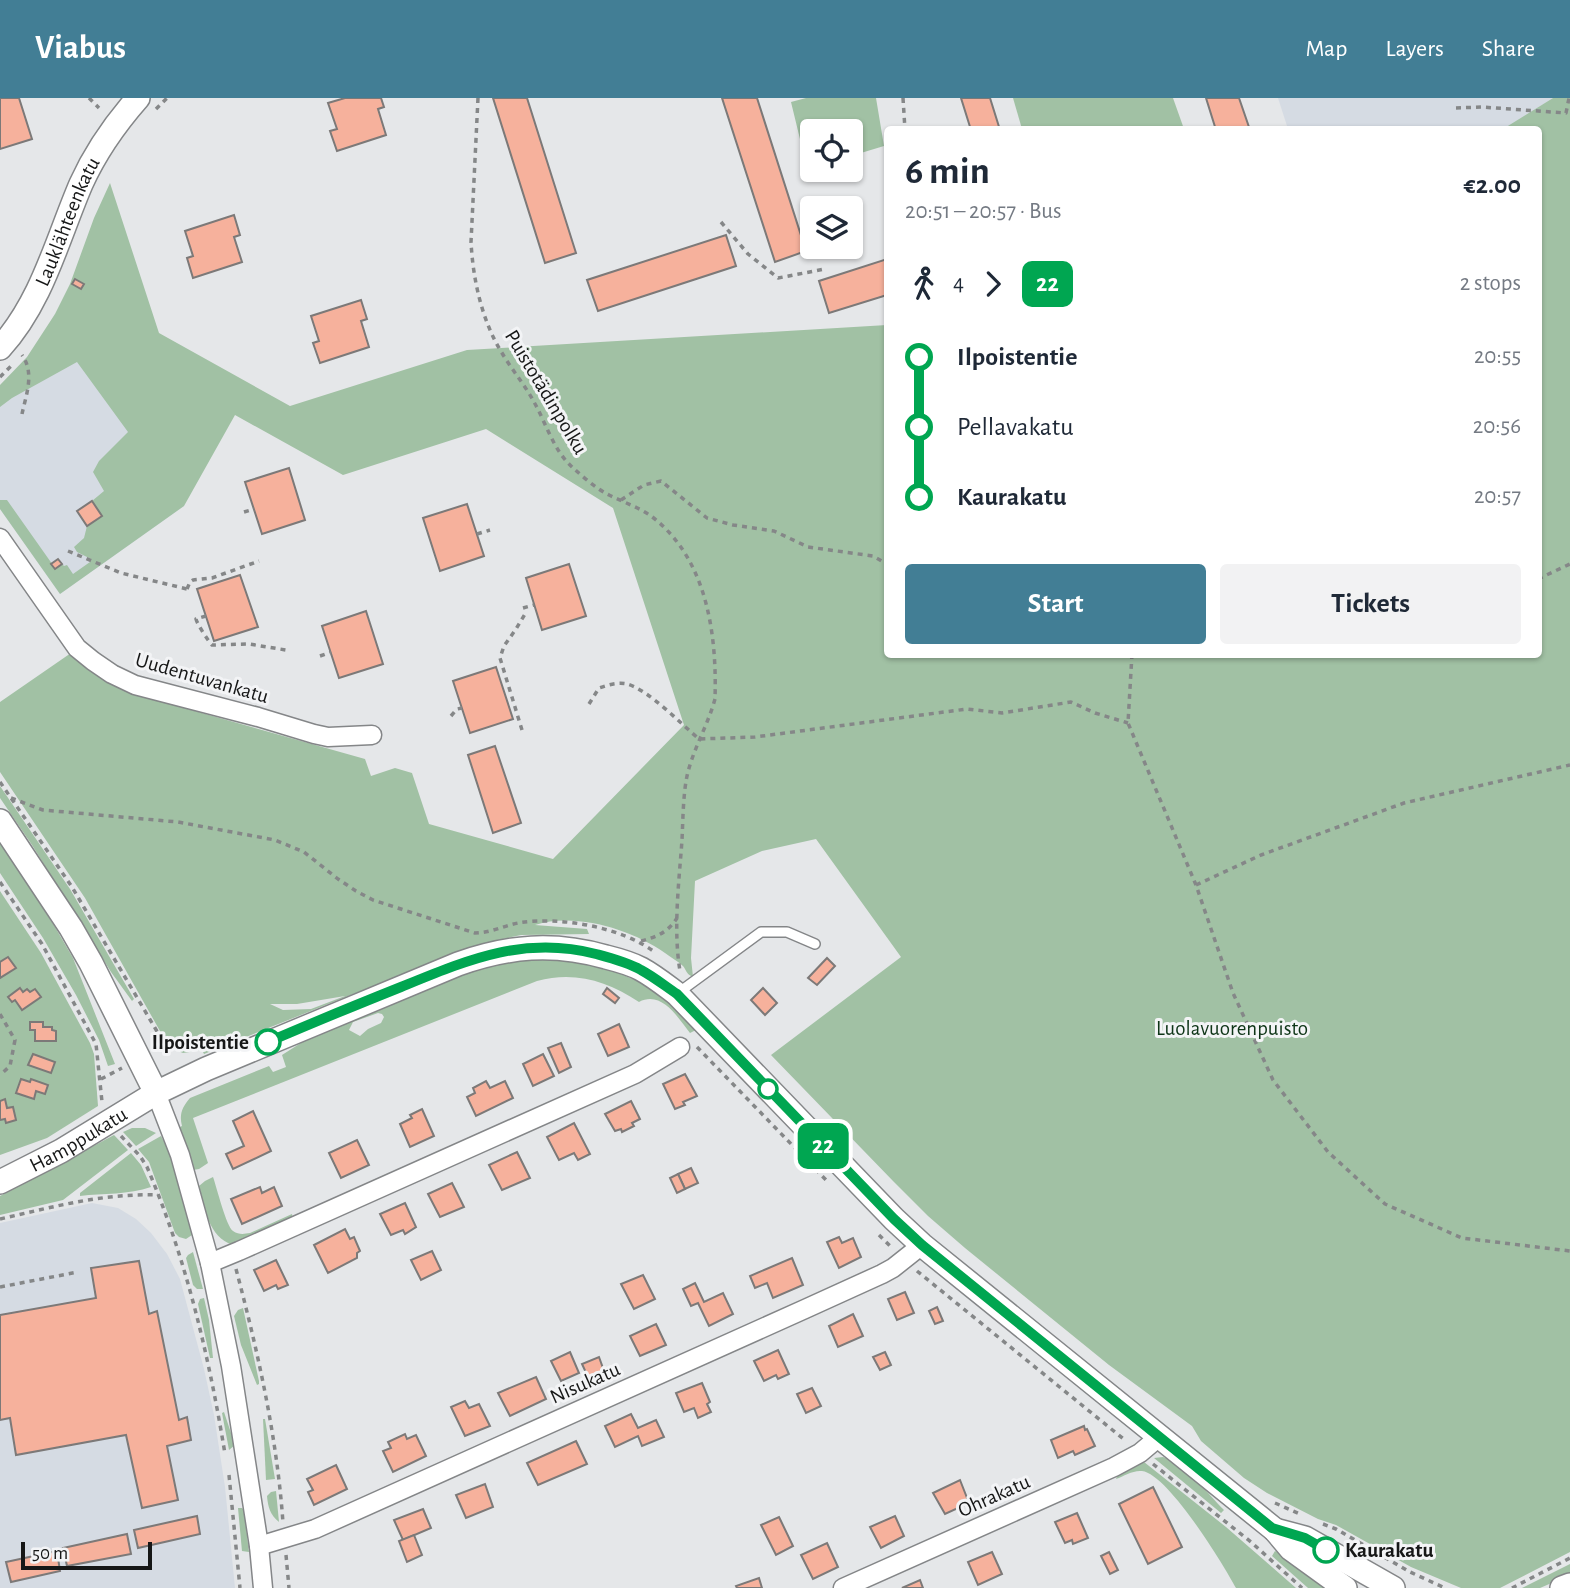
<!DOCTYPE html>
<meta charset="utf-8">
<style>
:root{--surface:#fff;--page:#f2f2f3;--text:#1f2937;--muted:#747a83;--accent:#427e95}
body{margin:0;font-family:"Alegreya Sans",sans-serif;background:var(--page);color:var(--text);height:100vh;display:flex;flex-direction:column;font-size:26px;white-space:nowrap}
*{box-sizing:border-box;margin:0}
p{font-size:23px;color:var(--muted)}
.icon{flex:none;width:38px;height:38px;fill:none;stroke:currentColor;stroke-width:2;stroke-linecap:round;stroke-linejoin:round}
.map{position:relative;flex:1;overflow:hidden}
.drawer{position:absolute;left:884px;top:28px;width:658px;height:532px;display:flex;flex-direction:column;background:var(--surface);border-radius:7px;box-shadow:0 2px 5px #0004}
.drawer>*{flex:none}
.badge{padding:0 14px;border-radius:10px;font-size:24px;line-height:46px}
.tools{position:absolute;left:800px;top:21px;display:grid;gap:14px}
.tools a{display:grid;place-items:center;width:63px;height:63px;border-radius:7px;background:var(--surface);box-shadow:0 2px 5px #0004;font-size:35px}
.scale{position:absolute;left:21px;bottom:18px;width:131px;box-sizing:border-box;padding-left:7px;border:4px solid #161717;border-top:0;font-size:19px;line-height:24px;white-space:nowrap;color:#161717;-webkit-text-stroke:5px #f3f4f6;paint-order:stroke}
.map>.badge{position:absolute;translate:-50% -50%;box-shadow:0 0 0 4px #fff}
.legs{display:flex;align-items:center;gap:10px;height:77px;padding:0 21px;font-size:23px}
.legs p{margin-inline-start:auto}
.head{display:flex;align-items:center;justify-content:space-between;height:119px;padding:0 21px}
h1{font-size:38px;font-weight:700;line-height:52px}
.cta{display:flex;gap:14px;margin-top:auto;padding:14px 21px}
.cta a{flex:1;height:80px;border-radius:7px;background:var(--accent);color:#fff;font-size:28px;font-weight:700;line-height:80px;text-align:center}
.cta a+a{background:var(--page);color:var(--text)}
ul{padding:0 21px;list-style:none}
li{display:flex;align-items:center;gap:24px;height:70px;font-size:26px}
li i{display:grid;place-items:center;width:10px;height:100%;margin:0 9px;background:currentColor}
li i::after{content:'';width:18px;height:18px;margin:-9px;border:5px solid;border-radius:50%;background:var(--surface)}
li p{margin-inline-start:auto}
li:first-child i{background:linear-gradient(#0000 50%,currentColor 0)}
li:last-child i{background:linear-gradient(currentColor 50%,#0000 0)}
header{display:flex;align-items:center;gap:42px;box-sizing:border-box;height:98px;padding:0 35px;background:var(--accent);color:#fff}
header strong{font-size:33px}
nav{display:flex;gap:38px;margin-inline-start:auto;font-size:24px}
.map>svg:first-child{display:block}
.built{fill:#d5dbe3}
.green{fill:#a1c1a4;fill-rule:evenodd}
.building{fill:#f6b19c;stroke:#7c7978;stroke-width:2}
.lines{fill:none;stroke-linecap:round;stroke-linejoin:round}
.service-casing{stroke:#848688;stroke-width:12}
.minor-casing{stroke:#848688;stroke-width:21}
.tertiary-casing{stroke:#848688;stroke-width:26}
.path{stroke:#858788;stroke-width:3.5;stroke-dasharray:5 5;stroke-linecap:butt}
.service{stroke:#fff;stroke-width:9}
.minor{stroke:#fff;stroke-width:18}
.tertiary{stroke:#fff;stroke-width:23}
.line-1-casing{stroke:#fff;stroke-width:16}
.line-1{stroke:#00a651;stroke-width:10}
.stop-1-dot{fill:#fff;stroke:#00a651;stroke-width:3.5}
.labels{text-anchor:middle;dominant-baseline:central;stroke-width:6;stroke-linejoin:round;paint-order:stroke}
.street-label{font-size:21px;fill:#161717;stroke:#f3f4f6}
.park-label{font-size:21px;fill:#0e3517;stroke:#f3f4f6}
.stop-label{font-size:21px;font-weight:bold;fill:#161717;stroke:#f3f4f6;text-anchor:end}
</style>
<header>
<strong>Viabus</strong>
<nav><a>Map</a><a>Layers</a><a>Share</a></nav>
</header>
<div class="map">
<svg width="1570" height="1490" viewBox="0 0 1570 1490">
<rect width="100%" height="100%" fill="#e5e7e9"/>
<g class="built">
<polygon points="1278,0 1553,0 1503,32 1288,31"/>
<polygon points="55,216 184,408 60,496 0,411 0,290 23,273"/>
<polygon points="92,1105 118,1110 136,1121 151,1135 167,1156 180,1181 204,1271 214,1317 225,1389 235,1490 0,1490 0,1125"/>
</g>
<g class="green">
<polygon points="806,0 876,0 884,48 851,58 850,33 812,33 812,69 807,70 791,4"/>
<polygon points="1013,0 1173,0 1184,31 1022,31"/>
<path d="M1553 0H1570V1454L1500 1490H1461L1411 1469 1336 1427 1318 1421 1267 1395 1244 1380 1201 1343 1192 1328 1109 1267 965 1150 928 1118 893 1083 771 957 901 859 816 741 762 753 695 783 691 860 693 879C686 876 687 873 683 868 678 863 670 859 665 855 631 831 575 814 535 827L587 831 589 836 521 837 489 844 353 896 204 956 202 952 183 955 169 949 85 800 0 674V604L71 555C88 573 109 584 131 595L365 661 371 678 395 670 412 675 429 726 553 761 684 627 613 410 486 331 343 377 235 317 184 408 60 496 0 411V402H7L55 470 62 466 64 468 67 467 73 476 90 464 91 461 77 454 74 449 84 440 87 428 102 418 92 403 104 393 93 374 99 363 128 334 77 264 12 300 0 309V287L27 259 55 216 70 186 94 120 110 85 159 235 290 308 467 252 887 227V556H1538V32L1503 31ZM345 898 311 911 283 912 270 906H297Z"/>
<polygon points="0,688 70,791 134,901 132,903 111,874 32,747 0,700"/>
<polygon points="0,743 55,829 73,860 115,966 108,968 99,942 76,897 43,840 0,775"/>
<polygon points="0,793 41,855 90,945 94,956 98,1008 47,1040 0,1057"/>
<path d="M544 861C589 863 635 875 671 905 680 913 689 923 698 931L690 935C678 920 662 892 639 904 607 883 575 873 537 883L193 1020 208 1065 199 1071 193 1072 178 1030 182 1028C179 1017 182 1009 190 1000L269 968 273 974 286 969 282 957 315 936 479 870 508 863ZM378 915 382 916 384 919 381 925 368 931 360 938 349 932 353 924Z"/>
<polygon points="132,1030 145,1030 156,1035 136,1048 123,1034"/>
<polygon points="114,1037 128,1052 63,1102 0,1117 0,1098"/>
<polygon points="161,1038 167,1049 193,1129 192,1137 186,1141 179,1139 175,1135 149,1064 138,1051"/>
<path d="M131 1055 141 1067 151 1089C129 1097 103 1095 80 1098V1095Z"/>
<path d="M213 1079C217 1090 226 1128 233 1133 239 1137 244 1136 250 1135L292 1116 293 1124 233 1147C208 1139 205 1110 199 1088L205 1083Z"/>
<polygon points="193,1154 203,1191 197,1191 193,1187 186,1160 188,1157"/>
<polygon points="204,1200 209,1222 213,1260 210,1260 198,1206 200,1201"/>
<polygon points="243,1210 259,1283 259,1286 257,1287 241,1247 234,1218 238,1212"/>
<polygon points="224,1314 235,1347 229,1352 222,1315"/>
<polygon points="263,1321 265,1321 275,1381 266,1382"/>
<path d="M1163 1359C1187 1367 1207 1395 1224 1412L1221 1415 1154 1360Z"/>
<path d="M1144 1364 1226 1429 1296 1490H1236C1223 1466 1168 1376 1142 1373 1133 1372 1124 1378 1116 1381L1118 1376Z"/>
<path d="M276 1393 279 1424C270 1417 268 1409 267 1398L271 1394Z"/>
<polygon points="238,1410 242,1410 244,1412 249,1454 242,1453"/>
<polygon points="1275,1453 1293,1462 1327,1490 1308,1490 1272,1458"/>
<polygon points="1570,1466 1570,1477 1540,1490 1522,1490"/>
</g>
<g class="building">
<polygon points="0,0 19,0 32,41 0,51"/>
<polygon points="345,0 381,0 384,9 378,11 386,37 337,53 330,33 337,31 328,5"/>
<polygon points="493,0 527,0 576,155 545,165"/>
<polygon points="722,0 757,0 806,153 775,164"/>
<polygon points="961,0 990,0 1000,32 971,32"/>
<polygon points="1206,0 1239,0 1250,32 1216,32"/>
<polygon points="234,117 240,137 234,139 242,164 193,180 187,160 193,158 185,133"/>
<polygon points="726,137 736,168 598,213 587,182"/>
<polygon points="887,161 887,197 829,215 819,183"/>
<polygon points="75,181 84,186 81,191 72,186"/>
<polygon points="361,202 367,221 361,223 369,249 320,265 313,245 319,243 311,218"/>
<polygon points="289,370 305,422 262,436 245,384"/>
<polygon points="92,403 102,418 87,428 77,413"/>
<polygon points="467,406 484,458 440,473 423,420"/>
<polygon points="58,461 62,466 55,471 51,466"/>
<polygon points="569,466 586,518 542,532 526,480"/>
<polygon points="240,477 258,529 214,543 197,491"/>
<polygon points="366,513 383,566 339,580 322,528"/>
<polygon points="496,569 513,621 470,635 453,583"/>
<polygon points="495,648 521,725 493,735 468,657"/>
<polygon points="8,859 16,870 0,880 0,864"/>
<polygon points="827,860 835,868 817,887 808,880"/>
<polygon points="20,890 23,894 27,891 30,894 35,891 41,899 22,912 15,902 12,904 8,899"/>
<polygon points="607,890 619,900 615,905 603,896"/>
<polygon points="763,890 777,905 765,917 751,902"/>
<polygon points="30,924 43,924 43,929 52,929 52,932 56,933 56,943 35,943 35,932 30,932"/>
<polygon points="619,926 629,949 608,958 598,936"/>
<polygon points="561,945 571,969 559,975 548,950"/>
<polygon points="33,956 55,964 51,975 28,967"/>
<polygon points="543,956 554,978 533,988 523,966"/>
<polygon points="685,976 697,998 683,1004 685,1007 675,1011 663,986"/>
<polygon points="21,981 30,984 31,981 48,987 45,996 36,993 34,1001 16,995"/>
<polygon points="486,983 490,990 505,983 513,1000 476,1018 467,999 475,995 473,990"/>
<polygon points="5,1001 7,1010 13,1009 16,1022 6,1025 5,1021 0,1022 0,1003"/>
<polygon points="631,1003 640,1021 632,1025 634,1028 622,1034 621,1031 615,1033 605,1016"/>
<polygon points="422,1011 434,1038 410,1049 400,1026 412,1020 410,1017"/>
<polygon points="253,1013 271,1053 233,1071 226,1056 244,1048 233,1023"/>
<polygon points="574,1025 590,1056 578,1062 574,1055 559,1062 547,1039"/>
<polygon points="357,1042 369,1067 341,1080 329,1055"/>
<polygon points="517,1054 530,1080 502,1092 489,1067"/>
<polygon points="691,1070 698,1085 685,1091 678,1076"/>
<polygon points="678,1076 685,1091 677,1095 670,1080"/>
<polygon points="452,1085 464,1109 440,1119 428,1096"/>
<polygon points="260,1089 262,1095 274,1089 282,1108 242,1126 231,1101"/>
<polygon points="405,1105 416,1129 405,1136 403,1132 391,1137 380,1116"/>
<polygon points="345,1131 350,1141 354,1139 360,1153 357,1155 357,1160 328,1175 314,1147"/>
<polygon points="839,1139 842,1145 853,1140 861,1159 839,1170 827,1144"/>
<polygon points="432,1153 441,1172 421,1182 411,1162"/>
<polygon points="792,1160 803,1187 773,1200 767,1185 755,1190 750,1178"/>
<polygon points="276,1162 288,1187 278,1191 276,1187 264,1193 254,1172"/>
<polygon points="139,1163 149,1216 157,1213 179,1322 187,1319 191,1342 167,1348 178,1402 142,1410 126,1337 16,1357 10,1320 0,1322 0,1217 96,1200 91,1170"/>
<polygon points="643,1177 655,1201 634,1211 621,1186"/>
<polygon points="695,1185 704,1204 723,1195 733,1216 709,1228 698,1205 691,1208 683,1191"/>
<polygon points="905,1194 914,1215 897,1222 888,1201"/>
<polygon points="937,1209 943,1223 935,1226 929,1213"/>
<polygon points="853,1216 863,1238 838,1249 829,1228"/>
<polygon points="656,1226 666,1247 640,1258 630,1238"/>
<polygon points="778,1252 789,1276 778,1281 776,1277 764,1283 754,1263"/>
<polygon points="570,1254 579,1275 561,1283 551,1263"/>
<polygon points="885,1254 891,1267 880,1272 873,1259"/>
<polygon points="599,1259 604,1273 588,1279 582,1266"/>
<polygon points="536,1279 546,1301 510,1318 498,1295"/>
<polygon points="702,1285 710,1304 707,1306 711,1314 698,1320 694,1310 684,1314 676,1295"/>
<polygon points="812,1290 821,1308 806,1315 797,1296"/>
<polygon points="465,1303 469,1310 479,1306 490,1328 465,1338 451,1309"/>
<polygon points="631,1316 638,1330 656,1322 664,1339 642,1348 638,1338 615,1349 605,1328"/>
<polygon points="1084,1328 1085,1332 1087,1331 1095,1348 1075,1357 1073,1353 1058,1360 1051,1342"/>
<polygon points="405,1336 407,1341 416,1337 426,1358 393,1374 383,1353 391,1350 388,1344"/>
<polygon points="576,1343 587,1366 538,1387 527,1365"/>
<polygon points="336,1367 347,1391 314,1407 308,1394 313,1392 307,1381"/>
<polygon points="960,1382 969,1405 945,1416 933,1395"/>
<polygon points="485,1386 493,1409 466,1420 456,1397"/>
<polygon points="1153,1389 1182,1449 1148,1466 1119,1406"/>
<polygon points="423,1411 431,1430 403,1442 394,1422"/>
<polygon points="1077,1415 1088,1440 1073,1446 1072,1442 1065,1445 1055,1424"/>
<polygon points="197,1418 200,1436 138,1450 134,1432"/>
<polygon points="895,1418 904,1438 881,1450 870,1429"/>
<polygon points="779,1419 793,1448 776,1457 761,1427"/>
<polygon points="127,1436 131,1456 67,1468 63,1450"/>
<polygon points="414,1437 422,1457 407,1464 399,1443"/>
<polygon points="827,1445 838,1469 813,1481 801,1457"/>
<polygon points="57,1453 60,1473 11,1484 6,1464"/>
<polygon points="992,1454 1002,1476 978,1487 968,1464"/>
<polygon points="1109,1454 1118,1472 1110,1476 1101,1458"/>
<polygon points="759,1480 762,1490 737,1490 736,1488"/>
<polygon points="920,1482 923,1490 902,1490"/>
</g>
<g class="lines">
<defs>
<polyline id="service" points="678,895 761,834 787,834 815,846"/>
<g id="minor">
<polyline points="0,440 77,550 93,563 112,576 135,587 258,619 314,636 328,639 372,637"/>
<polyline points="156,995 180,1057 210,1165 231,1268 259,1448 263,1490"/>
<polyline points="210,1165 239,1153 635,976 680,949"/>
<polyline points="259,1448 315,1431 805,1211 882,1176 893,1170 922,1147"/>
<polyline points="843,1490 1114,1369 1140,1355 1159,1339"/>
</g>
<g id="tertiary">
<path id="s1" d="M0 250C42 204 57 142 81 86 95 55 116 25 138 0"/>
<polyline points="0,723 71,830 91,865 156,995"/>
<path id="s2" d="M0 1084 61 1053 156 995 206 971 458 866C509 848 553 844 606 859 618 862 630 865 641 871 654 878 665 887 677 896L894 1121 922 1147 1275 1432 1291 1451 1345 1490"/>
<polyline points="1275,1432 1305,1440 1393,1490"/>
<polyline points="1562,1490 1570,1487"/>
</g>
</defs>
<use href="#service" class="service-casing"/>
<use href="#minor" class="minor-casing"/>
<use href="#tertiary" class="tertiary-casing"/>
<g class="path">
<polyline points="89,0 99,10"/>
<path d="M478 0 471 144C473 182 482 223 502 255 512 272 525 287 534 304 546 325 553 351 571 368 582 378 595 390 609 397 623 404 638 409 651 418 707 460 717 536 715 601 708 627 693 651 687 678 683 698 683 721 682 742 679 784 673 832 680 873"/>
<polyline points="903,0 905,32"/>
<polyline points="1456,10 1482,9 1566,15 1569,0"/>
<polyline points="156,11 167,0"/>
<polyline points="721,124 748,156 778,180 825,171"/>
<polyline points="0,279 13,266"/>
<path d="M22 316C26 297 35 275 22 257"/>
<polyline points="621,402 644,387 661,383 707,420 733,427 774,433 808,449 873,458 887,466"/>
<polyline points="244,414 254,411"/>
<polyline points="477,436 490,432"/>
<polyline points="68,453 121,475 187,491 187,493"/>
<polyline points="1538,481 1570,466"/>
<polyline points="187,491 190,484 193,482 212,480 259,463"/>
<polyline points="523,510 534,507"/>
<path d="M206 518 196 521C197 526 209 544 212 547L249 546 286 552"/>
<polyline points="1132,556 1128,625 1196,787 1233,895 1273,982 1328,1054 1385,1106 1462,1140 1570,1153"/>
<polyline points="320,558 331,554"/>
<path d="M589 606 599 590C608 587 617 584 627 586 649 592 681 626 699 641L755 639 967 611 1002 615 1071 604 1095 615 1128 625"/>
<polyline points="451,618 457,611 462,610"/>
<polyline points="522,632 500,560 504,548 516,531 525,516"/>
<polyline points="0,684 72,789 165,947 156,951"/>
<path d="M11 700 43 712 178 724 275 742 304 754 338 781 356 793 373 802 475 835C490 835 503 828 518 825 560 818 622 829 656 855"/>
<polyline points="0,784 42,846 96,946 102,1004"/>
<polyline points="1196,787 1261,757 1404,705 1570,667"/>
<path d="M641 843C657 839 668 834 677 820"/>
<polyline points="0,916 15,942 10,968 0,977"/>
<polyline points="697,949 828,1084"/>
<polyline points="101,981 122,970"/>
<path d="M121 1038 140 1058 147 1069C186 1160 209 1258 225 1356"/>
<path d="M0 1121C53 1109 103 1095 158 1097"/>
<polyline points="879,1137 891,1149"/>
<path d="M236 1171C258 1254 277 1339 283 1425"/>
<polyline points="917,1173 1126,1343"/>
<polyline points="0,1189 78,1174"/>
<polyline points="1153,1366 1251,1444 1302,1490"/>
<polyline points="229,1377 240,1490"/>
<polyline points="1275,1405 1300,1416"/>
<polyline points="1323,1426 1336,1431 1410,1474 1445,1490"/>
<polyline points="286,1457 289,1490"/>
<polyline points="1512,1490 1570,1460"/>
</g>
<use href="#service" class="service"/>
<use href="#minor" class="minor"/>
<use href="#tertiary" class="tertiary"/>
</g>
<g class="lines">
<defs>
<path id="line-1" d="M268 944C312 925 356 907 401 889 467 862 524 837 596 856 611 860 627 864 641 872 654 879 665 888 677 896L894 1121 922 1147 1272 1430 1305 1440 1326 1452"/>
</defs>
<use href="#line-1" class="line-1-casing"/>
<use href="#line-1" class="line-1"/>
</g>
<g class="stop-1-dot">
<circle cx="268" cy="944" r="12"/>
<circle cx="768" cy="991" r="9"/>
<circle cx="1326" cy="1452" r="12"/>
</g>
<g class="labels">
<g class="street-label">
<text stroke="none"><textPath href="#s1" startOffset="144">Lauklähteenkatu</textPath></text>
<text transform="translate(546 294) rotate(59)">Puistotädinpolku</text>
<text transform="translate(202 580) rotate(16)">Uudentuvankatu</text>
<text stroke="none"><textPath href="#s2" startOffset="89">Hamppukatu</textPath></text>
<text transform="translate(585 1285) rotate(-24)">Nisukatu</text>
<text transform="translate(994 1398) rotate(-24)">Ohrakatu</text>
</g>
<g class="park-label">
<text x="1232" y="930">Luolavuorenpuisto</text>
</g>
<g class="stop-label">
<text x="249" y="944">Ilpoistentie</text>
<text x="1345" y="1452" text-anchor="start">Kaurakatu</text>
</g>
</g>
</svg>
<div class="tools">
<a><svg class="icon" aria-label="locate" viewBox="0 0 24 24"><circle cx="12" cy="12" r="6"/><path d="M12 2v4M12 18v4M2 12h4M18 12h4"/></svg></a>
<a><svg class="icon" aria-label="layers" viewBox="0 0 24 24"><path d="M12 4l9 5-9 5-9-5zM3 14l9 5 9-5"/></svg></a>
</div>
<div class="scale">50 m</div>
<b class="badge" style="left:823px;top:1048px;background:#00a651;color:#fff">22</b>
<section class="drawer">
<div class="head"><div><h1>6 min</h1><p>20:51 – 20:57 · Bus</p></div><b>€2.00</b></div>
<div class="legs"><svg class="icon" aria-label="walk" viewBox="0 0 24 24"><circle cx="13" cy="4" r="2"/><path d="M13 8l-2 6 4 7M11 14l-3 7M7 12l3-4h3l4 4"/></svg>4<svg class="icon" aria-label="forward" viewBox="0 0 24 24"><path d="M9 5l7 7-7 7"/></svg><b class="badge" style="background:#00a651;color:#fff">22</b><p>2 stops</p></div>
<ul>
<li><i style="color:#00a651"></i><b>Ilpoistentie</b><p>20:55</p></li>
<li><i style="color:#00a651"></i><span>Pellavakatu</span><p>20:56</p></li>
<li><i style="color:#00a651"></i><b>Kaurakatu</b><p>20:57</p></li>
</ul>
<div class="cta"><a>Start</a><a>Tickets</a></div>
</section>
</div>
